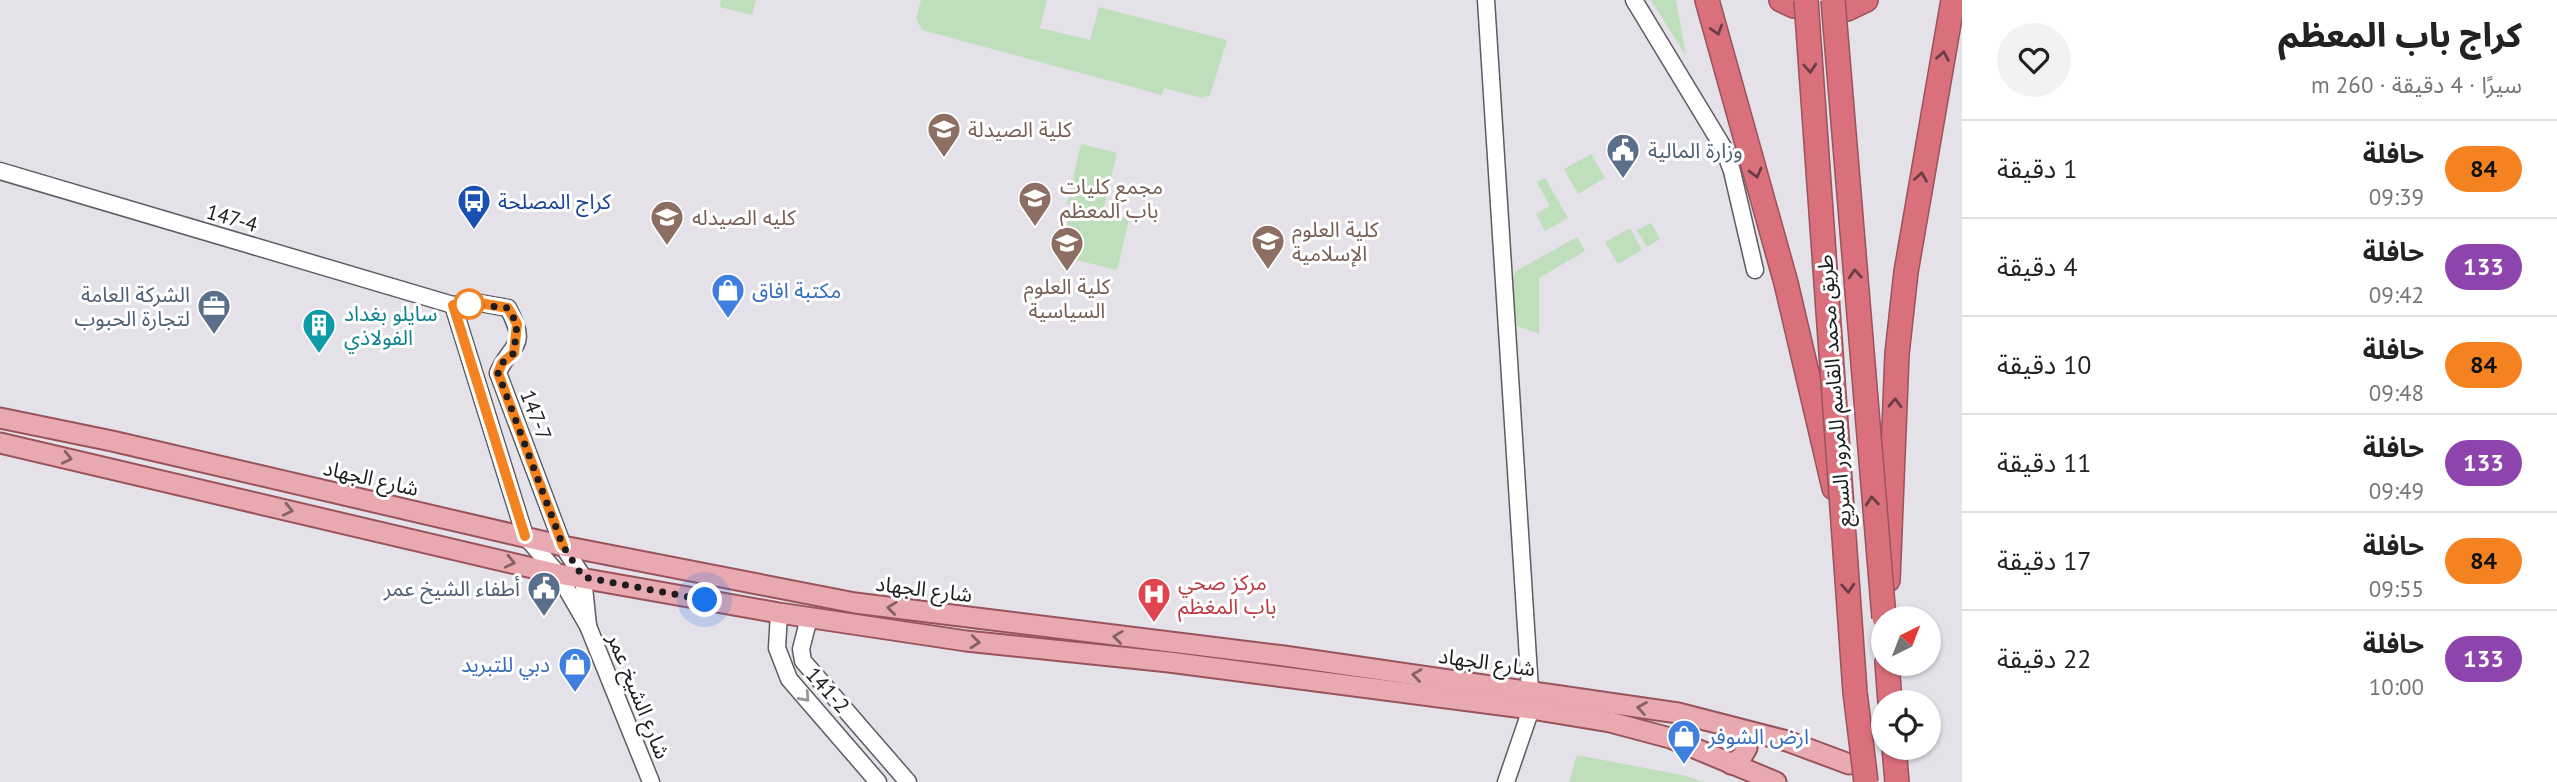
<!DOCTYPE html>
<html lang="ar">
<meta charset="utf-8">
<style>
:root{--surface:#fff;--page:#f2f2f2;--text:#222;--muted:#767676;--line:#e0e0e0}
body{margin:0;font-family:"PT Sans","Noto Sans Arabic",sans-serif;background:var(--page);color:var(--text);direction:rtl;height:100vh;display:flex;flex-direction:column;font-size:26px;white-space:nowrap}
*{box-sizing:border-box;margin:0}
p{font-size:23px;color:var(--muted)}
.icon{flex:none;width:38px;height:38px;fill:none;stroke:currentColor;stroke-width:2;stroke-linecap:round;stroke-linejoin:round}
.map{position:relative;flex:1;overflow:hidden;direction:ltr}
.side{display:flex;flex-direction:column;background:var(--surface);width:595px}
.side>*{flex:none}
.badge{padding:0 14px;border-radius:23px;font-size:24px;line-height:46px}
.needle{width:46px;rotate:42deg}
.tools{position:absolute;left:1871px;top:606px;display:grid;gap:14px}
.tools a{display:grid;place-items:center;width:70px;height:70px;border-radius:50%;background:var(--surface);box-shadow:0 2px 5px #0004;font-size:35px}
.you{position:absolute;width:35px;height:35px;margin:-18px;border:5px solid #fff;border-radius:50%;background:#1a73e8;box-shadow:0 0 0 10px #1a73e833}
.map>.badge{position:absolute;translate:-50% -50%;box-shadow:0 0 0 4px #fff}
.round{display:grid;place-items:center;flex:none;width:74px;height:74px;border-radius:37px;background:var(--page)}
.headline{display:flex;align-items:center;justify-content:space-between;height:119px;padding:0 35px}
h1{font-size:33px;font-weight:800;line-height:52px}
ul{padding:0;list-style:none}
li{display:flex;align-items:center;gap:21px;height:98px;padding:0 35px;border-top:2px solid var(--line)}
li div{flex:1}
li b{display:block;font-size:26px}
li em{font-style:normal}
li .badge{min-width:77px;font-weight:700;text-align:center}
main{display:flex;flex:1;min-height:0}
.map>svg:first-child{display:block}
.green{fill:#bedebc}
.lines{fill:none;stroke-linecap:round;stroke-linejoin:round}
.minor-casing{stroke:#5e5b62;stroke-width:19}
.major-casing{stroke:#98535c;stroke-width:23}
.highway-casing{stroke:#98535c;stroke-width:26}
.minor{stroke:#fff;stroke-width:16}
.major{stroke:#e9a9b1;stroke-width:19}
.highway{stroke:#db707d;stroke-width:23}
.highway-bridge-casing{stroke:#98535c;stroke-width:26;stroke-linecap:butt}
.highway-bridge{stroke:#db707d;stroke-width:23}
.oneway{stroke:#693e45}
.oneway2{stroke:#836268}
.oneway3{stroke:#99999a}
.line-casing{stroke:#fff;stroke-width:16}
.line{stroke:#f58220;stroke-width:10}
.walk{stroke:#1d1c1f;stroke-width:7;stroke-dasharray:0 12.6}
.stop-dot{fill:#fff;stroke:#f58220;stroke-width:3.5}
.labels{text-anchor:middle;dominant-baseline:central;stroke-width:6;stroke-linejoin:round;paint-order:stroke}
.education-label{font-size:21px;fill:#785e54;stroke:#fff;text-anchor:start}
.service-label{font-size:21px;fill:#4e5e75;stroke:#fff;text-anchor:end}
.transit-label{font-size:21px;fill:#164399;stroke:#fff;text-anchor:start}
.street-label{font-size:21px;fill:#1d1c1f;stroke:#fff}
.shop-label{font-size:21px;fill:#366cbe;stroke:#fff;text-anchor:start}
.culture-label{font-size:21px;fill:#0d838f;stroke:#fff;text-anchor:start}
.health-label{font-size:21px;fill:#be3a42;stroke:#fff;text-anchor:start}
</style>
<main>
<section class="side">
<div class="headline"><div><h1>كراج باب المعظم</h1><p>سيرًا · 4 دقيقة · 260 m</p></div><a class="round"><svg class="icon" aria-label="heart" viewBox="0 0 24 24"><path d="M12 20l-8-8c-3-5 5-10 8-4 3-6 11-1 8 4z"/></svg></a></div>
<ul>
<li><span class="badge" style="background:#f58220;color:#111">84</span><div><b>حافلة</b><p>09:39</p></div><em>1 دقيقة</em></li>
<li><span class="badge" style="background:#8e44ad;color:#fff">133</span><div><b>حافلة</b><p>09:42</p></div><em>4 دقيقة</em></li>
<li><span class="badge" style="background:#f58220;color:#111">84</span><div><b>حافلة</b><p>09:48</p></div><em>10 دقيقة</em></li>
<li><span class="badge" style="background:#8e44ad;color:#fff">133</span><div><b>حافلة</b><p>09:49</p></div><em>11 دقيقة</em></li>
<li><span class="badge" style="background:#f58220;color:#111">84</span><div><b>حافلة</b><p>09:55</p></div><em>17 دقيقة</em></li>
<li><span class="badge" style="background:#8e44ad;color:#fff">133</span><div><b>حافلة</b><p>10:00</p></div><em>22 دقيقة</em></li>
</ul>
</section>
<div class="map">
<svg width="1962" height="782" viewBox="0 0 1962 782">
<rect width="100%" height="100%" fill="#e4e1e8"/>
<g class="green">
<polygon points="721,0 756,0 752,15 720,7"/>
<polygon points="921,0 1047,0 1040,28 1090,40 1099,7 1227,40 1210,95 1201,98 1164,88 1162,95 922,30 916,19"/>
<polygon points="1651,0 1676,0 1686,56"/>
<polygon points="1081,144 1117,153 1103,212 1129,219 1117,270 1060,256 1072,205 1067,204"/>
<polygon points="1591,154 1605,178 1578,194 1564,169"/>
<polygon points="1545,178 1568,218 1545,231 1536,214 1550,206 1537,182"/>
<polygon points="1651,223 1660,239 1647,247 1637,230"/>
<polygon points="1630,228 1642,250 1618,264 1605,242"/>
<polygon points="1577,237 1585,251 1539,278 1539,334 1517,326 1512,278 1516,271"/>
<polygon points="1577,755 1687,776 1703,782 1569,782"/>
</g>
<g class="lines">
<defs>
<g id="minor">
<polyline points="1486,0 1530,690"/>
<polyline points="1634,0 1723,147 1732,171 1755,270"/>
<path d="M0 171 453 305 480 303 508 308C530 349 510 343 498 373L563 546 583 577 588 626"/>
<polyline points="453,305 525,536 558,574 588,626 651,782"/>
<polyline points="779,613 777,648 789,679 878,782"/>
<polyline points="809,618 801,649 803,661 908,782"/>
<polyline points="1506,782 1531,709"/>
</g>
<g id="major">
<polyline points="0,418 112,441 563,546 855,603 1284,656 1678,713 1787,741 1849,764"/>
<polyline points="0,443 558,574 779,613 966,641 1169,662 1531,709 1610,722 1670,738 1776,782"/>
<polyline points="1731,764 1741,758 1747,748 1739,730"/>
</g>
<g id="highway">
<polyline points="1707,0 1786,283 1834,488"/>
<polyline points="1781,0 1794,6"/>
<polyline points="1847,9 1866,0"/>
<polyline points="1888,580 1897,354 1906,272 1953,0"/>
<polyline points="1887,663 1890,702"/>
<polyline points="1894,747 1897,782"/>
</g>
</defs>
<use href="#minor" class="minor-casing"/>
<use href="#major" class="major-casing"/>
<use href="#highway" class="highway-casing"/>
<use href="#minor" class="minor"/>
<use href="#major" class="major"/>
<use href="#highway" class="highway"/>
<defs>
<g id="highway-bridge">
<polyline points="1806,0 1855,692 1866,782"/>
<polyline points="1833,0 1884,618"/>
</g>
</defs>
<use href="#highway-bridge" class="highway-bridge-casing"/>
<use href="#highway-bridge" class="highway-bridge"/>
</g>
<defs><path id="oneway-chevron" d="M-2-3.5L2.5 0L-2 3.5" fill="none" stroke-width="1.6" stroke-linecap="round" stroke-linejoin="round" transform="scale(1.75)"/></defs>
<g class="oneway">
<use href="#oneway-chevron" transform="translate(1717 30) rotate(73)"/>
<use href="#oneway-chevron" transform="translate(1943 56) rotate(-80)"/>
<use href="#oneway-chevron" transform="translate(1810 68) rotate(86)"/>
<use href="#oneway-chevron" transform="translate(1756 173) rotate(75)"/>
<use href="#oneway-chevron" transform="translate(1921 177) rotate(-81)"/>
<use href="#oneway-chevron" transform="translate(1855 274) rotate(-94)"/>
<use href="#oneway-chevron" transform="translate(1895 403) rotate(-88)"/>
<use href="#oneway-chevron" transform="translate(1872 501) rotate(-95)"/>
<use href="#oneway-chevron" transform="translate(1848 588) rotate(86)"/>
</g>
<g class="oneway2">
<use href="#oneway-chevron" transform="translate(67 458) rotate(13)"/>
<use href="#oneway-chevron" transform="translate(288 510) rotate(13)"/>
<use href="#oneway-chevron" transform="translate(510 562) rotate(13)"/>
<use href="#oneway-chevron" transform="translate(892 608) rotate(-173)"/>
<use href="#oneway-chevron" transform="translate(1118 637) rotate(-173)"/>
<use href="#oneway-chevron" transform="translate(975 642) rotate(6)"/>
<use href="#oneway-chevron" transform="translate(1417 675) rotate(-172)"/>
<use href="#oneway-chevron" transform="translate(1642 708) rotate(-171)"/>
</g>
<use class="oneway3" href="#oneway-chevron" transform="translate(805 697) rotate(48)"/>
<g class="lines">
<defs>
<polyline id="line" points="525,536 453,305 480,303 508,308 517,324 514,353 502,363 498,373 563,546"/>
</defs>
<use href="#line" class="line-casing"/>
<use href="#line" class="line"/>
<polyline class="walk" points="469,304 508,308 517,324 514,353 502,363 498,373 563,546 583,577 705,600"/>
</g>
<defs>
<symbol id="school-pin" viewBox="-11 -11 22 30"><path d="M0 17L-7.5 6A9.5 9.5 0 1 1 7.5 6Z" fill="#8d6e63" stroke="#fff"/><path d="M0-5L7-2L0 1L-7-2ZM-4 1L0 2.5L4 1V4Q0 6-4 4Z" fill="#fff"/></symbol>
<symbol id="civic-pin" viewBox="-11 -11 22 30"><path d="M0 17L-7.5 6A9.5 9.5 0 1 1 7.5 6Z" fill="#5c6f8a" stroke="#fff"/><path d="M-.6-6.5H3V-4.5H.6V-3L4-1V1h2V6H-6V1h2V-1L-.6-3ZM-1.2 2.5V6h2.4V2.5Z" fill="#fff"/></symbol>
<symbol id="university-pin" viewBox="-11 -11 22 30"><path d="M0 17L-7.5 6A9.5 9.5 0 1 1 7.5 6Z" fill="#8d6e63" stroke="#fff"/><path d="M0-5L7-2L0 1L-7-2ZM-4 1L0 2.5L4 1V4Q0 6-4 4Z" fill="#fff"/></symbol>
<symbol id="bus-pin" viewBox="-11 -11 22 30"><path d="M0 17L-7.5 6A9.5 9.5 0 1 1 7.5 6Z" fill="#1a4fb4" stroke="#fff"/><path d="M-5-6H5V4H4V6H2V4H-2V6H-4V4H-5ZM-3.5-4V0h7V-4ZM-3.5 1.2v1.5H-2V1.2ZM2 1.2v1.5H3.5V1.2Z" fill="#fff"/></symbol>
<symbol id="shop-pin" viewBox="-11 -11 22 30"><path d="M0 17L-7.5 6A9.5 9.5 0 1 1 7.5 6Z" fill="#3f7fe0" stroke="#fff"/><path d="M-5-2.5h2.3a2.7 3.5 0 0 1 5.4 0H5L5.5 6h-11ZM-1.5-2.5h3a1.5 2.3 0 0 0-3 0Z" fill="#fff"/></symbol>
<symbol id="office-pin" viewBox="-11 -11 22 30"><path d="M0 17L-7.5 6A9.5 9.5 0 1 1 7.5 6Z" fill="#5c6f8a" stroke="#fff"/><path d="M-6-3h4V-5.5h4V-3h4V5H-6ZM-1-4.5V-3h2v-1.5ZM-6 0V1H6V0Z" fill="#fff"/></symbol>
<symbol id="building-pin" viewBox="-11 -11 22 30"><path d="M0 17L-7.5 6A9.5 9.5 0 1 1 7.5 6Z" fill="#0f9aa8" stroke="#fff"/><path d="M-4-6H4V6H1V3H-1V6H-4ZM-2.5-4.3h1.7v1.8h-1.7ZM.8-4.3h1.7v1.8H.8ZM-2.5-1h1.7V.8h-1.7ZM.8-1h1.7V.8H.8Z" fill="#fff"/></symbol>
<symbol id="hospital-pin" viewBox="-11 -11 22 30"><path d="M0 17L-7.5 6A9.5 9.5 0 1 1 7.5 6Z" fill="#e0444e" stroke="#fff"/><path d="M-5-5h3v3.5h4V-5h3V5h-3V1.5h-4V5h-3Z" fill="#fff"/></symbol>
</defs>
<g fill-rule="evenodd">
<use href="#school-pin" x="925" y="110" width="38" height="52"/>
<use href="#civic-pin" x="1604" y="131" width="38" height="52"/>
<use href="#university-pin" x="1016" y="179" width="38" height="52"/>
<use href="#bus-pin" x="455" y="182" width="38" height="52"/>
<use href="#university-pin" x="648" y="198" width="38" height="52"/>
<use href="#school-pin" x="1249" y="222" width="38" height="52"/>
<use href="#school-pin" x="1048" y="224" width="38" height="52"/>
<use href="#shop-pin" x="709" y="271" width="38" height="52"/>
<use href="#office-pin" x="195" y="287" width="38" height="52"/>
<use href="#building-pin" x="300" y="306" width="38" height="52"/>
<use href="#civic-pin" x="525" y="569" width="38" height="52"/>
<use href="#hospital-pin" x="1135" y="575" width="38" height="52"/>
<use href="#shop-pin" x="556" y="645" width="38" height="52"/>
<use href="#shop-pin" x="1665" y="717" width="38" height="52"/>
</g>
<circle class="stop-dot" cx="469" cy="304" r="14"/>
<g class="labels">
<g class="education-label">
<text x="968" y="129">كلية الصيدلة</text>
<text x="1060" y="186">مجمع كليات<tspan x="1060" dy="24">باب المعظم</tspan></text>
<text x="692" y="217">كليه الصيدله</text>
<text x="1292" y="229">كلية العلوم<tspan x="1292" dy="24">الإسلامية</tspan></text>
<text x="1067" y="286" text-anchor="middle">كلية العلوم<tspan x="1067" dy="24">السياسية</tspan></text>
</g>
<g class="service-label">
<text x="1648" y="150" text-anchor="start">وزارة المالية</text>
<text x="190" y="294">الشركة العامة<tspan x="190" dy="24">لتجارة الحبوب</tspan></text>
<text x="520" y="588">أطفاء الشيخ عمر</text>
</g>
<g class="transit-label">
<text x="498" y="201">كراج المصلحة</text>
</g>
<g class="street-label">
<text transform="translate(232 218) rotate(16)">147-4</text>
<text transform="translate(1834 391) rotate(-94)">طريق محمد القاسم للمرور السريع</text>
<text transform="translate(536 415) rotate(69)">147-7</text>
<text transform="translate(371 478) rotate(13)">شارع الجهاد</text>
<text transform="translate(924 589) rotate(7)">شارع الجهاد</text>
<text transform="translate(1487 662) rotate(8)">شارع الجهاد</text>
<text transform="translate(828 690) rotate(48)">141-2</text>
<text transform="translate(639 696) rotate(68)">شارع الشيخ عمر</text>
</g>
<g class="shop-label">
<text x="752" y="290">مكتبة افاق</text>
<text x="550" y="664" text-anchor="end">دبي للتبريد</text>
<text x="1708" y="736">ارض الشوفر</text>
</g>
<g class="culture-label">
<text x="344" y="313">سايلو بغداد<tspan x="344" dy="24">الفولاذي</tspan></text>
</g>
<g class="health-label">
<text x="1178" y="582">مركز صحي<tspan x="1178" dy="24">باب المغظم</tspan></text>
</g>
</g>
</svg>
<div class="tools">
<a><svg class="needle" viewBox="-14 -14 28 28"><path d="M0-13l5 13h-10z" fill="#e53935"/><path d="M0 13l5-13h-10z" fill="#767676"/></svg></a>
<a><svg class="icon" aria-label="locate" viewBox="0 0 24 24"><circle cx="12" cy="12" r="6"/><path d="M12 2v4M12 18v4M2 12h4M18 12h4"/></svg></a>
</div>
<div class="you" style="left:705px;top:600px"></div>
</div>
</main>
